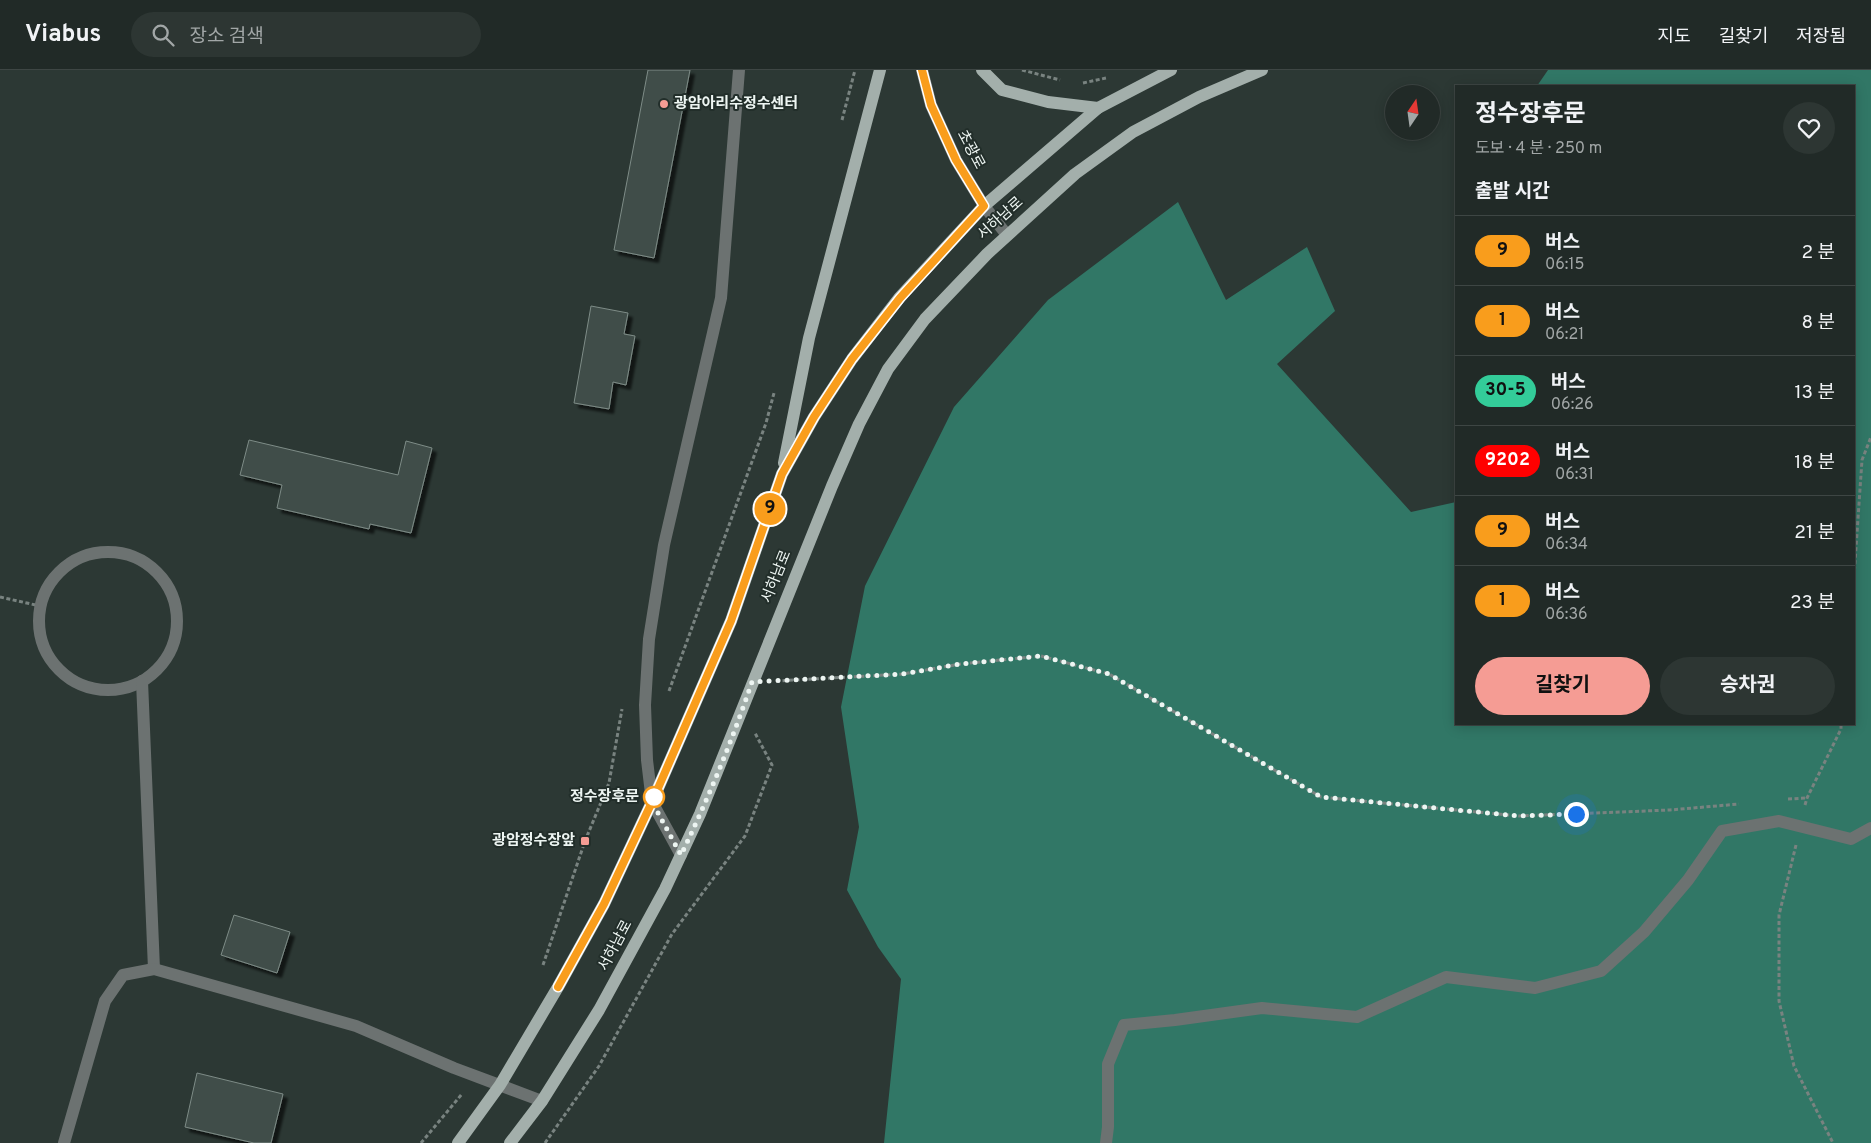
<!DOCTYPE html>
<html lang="ko">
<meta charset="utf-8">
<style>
:root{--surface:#212a27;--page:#2d3633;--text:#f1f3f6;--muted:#a2a7a7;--line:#3e4644;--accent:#f59c94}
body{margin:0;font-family:Overpass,"Noto Sans KR",sans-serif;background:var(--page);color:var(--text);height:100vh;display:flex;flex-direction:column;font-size:19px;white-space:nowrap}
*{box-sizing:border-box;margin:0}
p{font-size:16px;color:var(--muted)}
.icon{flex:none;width:28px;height:28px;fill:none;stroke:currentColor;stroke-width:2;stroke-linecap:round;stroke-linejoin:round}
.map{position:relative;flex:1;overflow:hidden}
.sheet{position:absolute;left:1455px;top:15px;width:400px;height:640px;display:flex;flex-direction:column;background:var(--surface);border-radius:0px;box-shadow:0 2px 12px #0003,0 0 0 1px var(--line)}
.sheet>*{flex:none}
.badge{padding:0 10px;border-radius:16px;font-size:18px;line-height:32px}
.needle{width:32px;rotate:13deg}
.controls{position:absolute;left:1385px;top:15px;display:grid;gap:10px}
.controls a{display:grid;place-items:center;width:55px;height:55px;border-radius:50%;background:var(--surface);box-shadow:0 2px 12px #0003,0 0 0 1px var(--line);font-size:25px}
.you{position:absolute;width:25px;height:25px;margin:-12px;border:4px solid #fff;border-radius:50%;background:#1a73e8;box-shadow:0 0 0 8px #1a73e833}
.map>.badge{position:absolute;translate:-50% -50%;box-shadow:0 0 0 2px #fff}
h2{padding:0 20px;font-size:19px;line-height:45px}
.round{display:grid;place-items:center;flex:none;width:52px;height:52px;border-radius:26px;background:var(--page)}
.summary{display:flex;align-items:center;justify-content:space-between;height:85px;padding:0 20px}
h1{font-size:24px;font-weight:700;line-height:38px}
.cta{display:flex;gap:10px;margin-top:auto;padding:10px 20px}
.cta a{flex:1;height:58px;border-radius:30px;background:var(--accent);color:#111;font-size:20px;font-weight:700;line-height:58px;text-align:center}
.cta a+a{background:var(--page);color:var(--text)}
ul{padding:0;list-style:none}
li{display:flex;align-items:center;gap:15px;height:70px;padding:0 20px;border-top:1px solid var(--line)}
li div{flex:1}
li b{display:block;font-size:19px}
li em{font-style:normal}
li .badge{min-width:55px;font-weight:700;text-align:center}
header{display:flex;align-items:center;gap:30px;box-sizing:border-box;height:70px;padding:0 25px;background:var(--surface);border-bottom:1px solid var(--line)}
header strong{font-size:24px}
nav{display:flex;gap:28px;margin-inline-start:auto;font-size:18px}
.search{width:350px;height:45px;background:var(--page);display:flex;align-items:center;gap:12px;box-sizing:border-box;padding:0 18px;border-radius:28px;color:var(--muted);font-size:19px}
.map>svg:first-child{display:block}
.forest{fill:#317766}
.building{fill:#404d49;stroke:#7e8c87;filter:url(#shadow)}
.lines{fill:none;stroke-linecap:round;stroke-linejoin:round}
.path{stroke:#798380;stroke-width:3;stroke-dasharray:4 2.5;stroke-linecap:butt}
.minor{stroke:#6c7271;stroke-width:12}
.major{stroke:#a3afab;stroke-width:12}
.line-casing{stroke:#fff;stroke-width:11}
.line{stroke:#f99d1c;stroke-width:8}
.walk{stroke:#edf5f2;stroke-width:5;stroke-dasharray:0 9}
.poi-dot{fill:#f59c94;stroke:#222e2a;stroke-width:2}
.stop-dot{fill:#fff;stroke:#f99d1c;stroke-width:2.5}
.labels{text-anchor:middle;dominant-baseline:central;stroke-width:4;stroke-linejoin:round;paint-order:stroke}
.poi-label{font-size:15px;font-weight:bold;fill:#edf5f2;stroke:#222e2a;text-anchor:start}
.street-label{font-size:15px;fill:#edf5f2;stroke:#222e2a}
.stop-label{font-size:15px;font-weight:bold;fill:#edf5f2;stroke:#222e2a;text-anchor:end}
</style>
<header>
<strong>Viabus</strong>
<div class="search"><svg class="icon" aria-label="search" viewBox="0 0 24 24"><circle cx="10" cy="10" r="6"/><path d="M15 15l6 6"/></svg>장소 검색</div>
<nav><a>지도</a><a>길찾기</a><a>저장됨</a></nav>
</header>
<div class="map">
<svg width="1871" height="1073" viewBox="0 0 1871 1073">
<defs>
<filter id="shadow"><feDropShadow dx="4.5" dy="4.5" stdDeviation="1" flood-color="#0009"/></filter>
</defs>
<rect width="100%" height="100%" fill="#2c3834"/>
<polygon class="forest" points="1548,0 1871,0 1871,1073 884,1073 901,909 878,877 847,820 859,757 841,637 865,516 954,337 1048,230 1178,132 1226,230 1307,177 1335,241 1277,294 1411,442 1456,432 1456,654 1854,654 1854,16 1537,16"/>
<g class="building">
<polygon points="648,0 690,0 654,188 614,180"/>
<polygon points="591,236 628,243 624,264 635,266 626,315 613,312 609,339 574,333"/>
<polygon points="249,370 398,405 406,371 432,378 411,463 370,454 369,459 277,438 282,415 240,405"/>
<polygon points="234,845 290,862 277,903 221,885"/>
<polygon points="197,1003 283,1024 271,1073 254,1073 185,1057"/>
</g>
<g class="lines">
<g class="path">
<polyline points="1022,0 1060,10"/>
<polyline points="1083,13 1106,8"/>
<polyline points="842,50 855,0"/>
<polyline points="1854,507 1862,390 1871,367"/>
<polyline points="0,527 40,536"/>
<polyline points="776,611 903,604 960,594 1041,586 1109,604 1321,727 1519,746 1670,740 1739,734"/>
<polyline points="669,621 766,353 774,323"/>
<polyline points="1788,729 1807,728"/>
<polyline points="1805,735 1807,728 1841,659 1841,654"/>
<polyline points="1796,775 1779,845 1779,931 1794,996 1833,1073"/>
<polyline points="543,895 585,771 609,713 622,639"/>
<polyline points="421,1073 462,1024"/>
<polyline points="545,1073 599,996 672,864 745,766 772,695 755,663"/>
</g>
<g class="minor">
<polyline points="922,0 931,35 956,90 984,136 1007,165"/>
<circle cx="108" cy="551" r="69"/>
<polyline points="142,611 154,899"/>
<polyline points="681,785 652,732 647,690 645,635 649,569 664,475 721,228 739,0"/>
<polyline points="64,1073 105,931 123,905 154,899 356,956 454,998 542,1031"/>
<polyline points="1106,1073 1108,1057 1108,994 1124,955 1175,950 1262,938 1357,947 1446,907 1535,918 1601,901 1644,862 1688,810 1722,761 1779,751 1851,769 1871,758"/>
</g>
<g class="major">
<polyline points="982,0 1002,20 1048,32 1098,38"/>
<polyline points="784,393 809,268 880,0"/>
<polyline points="458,1073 500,1015 558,917 604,834 652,732 731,551 782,404 814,347 852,289 900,227 984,136 1098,38 1171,0"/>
<polyline points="510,1073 542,1031 599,940 665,819 700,744 832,416 859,354 888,299 925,249 987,184 1075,104 1133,62 1199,27 1262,0"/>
</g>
</g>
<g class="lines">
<defs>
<polyline id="line" points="558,917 604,834 652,732 731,551 782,404 814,347 852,289 900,228 984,136 956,90 931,35 922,0"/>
</defs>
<use href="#line" class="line-casing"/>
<use href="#line" class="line"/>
<path class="walk" d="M654 727 652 732 681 785C708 729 732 671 752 612L903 604 960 594 1041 586 1109 604 1321 727 1519 746 1576 744"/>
</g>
<g class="poi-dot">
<circle cx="664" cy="34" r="5"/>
<rect x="580" y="766" width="10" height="10" rx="2.5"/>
</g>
<circle class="stop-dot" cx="654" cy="727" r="10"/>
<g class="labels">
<g class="poi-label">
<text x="674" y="34">광암아리수정수센터</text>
<text x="575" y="771" text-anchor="end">광암정수장앞</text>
</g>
<g class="street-label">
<text transform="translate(970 80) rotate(62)">초광로</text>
<text transform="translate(1001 149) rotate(-42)">서하남로</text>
<text transform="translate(777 507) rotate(-68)">서하남로</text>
<text transform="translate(616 876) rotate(-62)">서하남로</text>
</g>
<g class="stop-label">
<text x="639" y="727">정수장후문</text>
</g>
</g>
</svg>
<div class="controls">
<a><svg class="needle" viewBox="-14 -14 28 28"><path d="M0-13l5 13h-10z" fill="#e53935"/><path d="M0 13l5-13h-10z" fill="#a2a7a7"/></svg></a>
</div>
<div class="you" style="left:1576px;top:744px"></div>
<b class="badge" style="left:770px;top:439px;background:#f99d1c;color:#111">9</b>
<section class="sheet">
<div class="summary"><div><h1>정수장후문</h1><p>도보 · 4 분 · 250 m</p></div><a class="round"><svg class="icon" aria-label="heart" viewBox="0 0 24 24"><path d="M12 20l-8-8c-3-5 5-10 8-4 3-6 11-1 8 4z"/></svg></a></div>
<h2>출발 시간</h2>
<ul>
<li><span class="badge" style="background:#f99d1c;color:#111">9</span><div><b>버스</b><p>06:15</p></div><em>2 분</em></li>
<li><span class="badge" style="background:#f99d1c;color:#111">1</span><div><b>버스</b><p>06:21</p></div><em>8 분</em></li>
<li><span class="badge" style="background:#3c9;color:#111">30-5</span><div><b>버스</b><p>06:26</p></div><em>13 분</em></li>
<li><span class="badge" style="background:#f00;color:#fff">9202</span><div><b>버스</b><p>06:31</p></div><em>18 분</em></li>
<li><span class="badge" style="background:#f99d1c;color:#111">9</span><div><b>버스</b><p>06:34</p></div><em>21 분</em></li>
<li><span class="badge" style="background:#f99d1c;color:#111">1</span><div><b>버스</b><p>06:36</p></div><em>23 분</em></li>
</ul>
<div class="cta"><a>길찾기</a><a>승차권</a></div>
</section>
</div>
